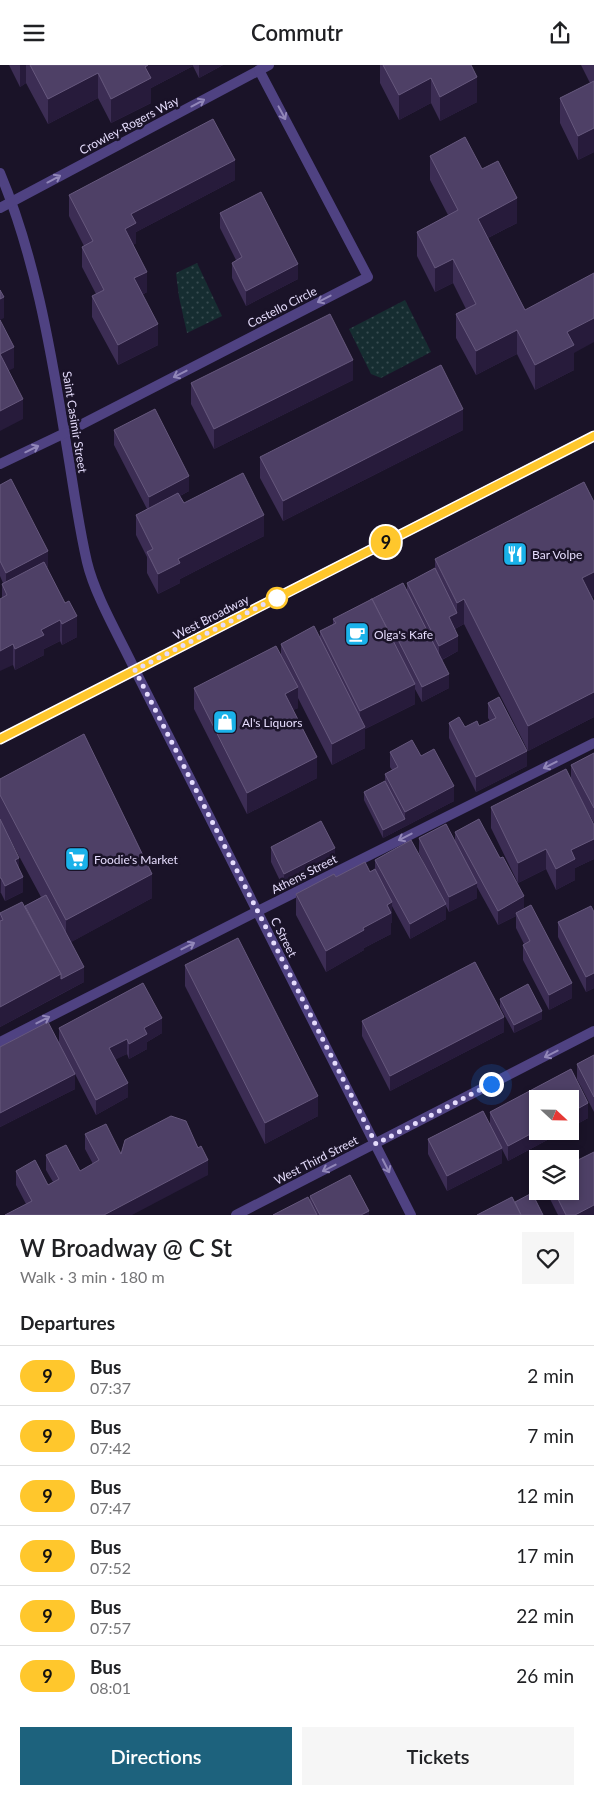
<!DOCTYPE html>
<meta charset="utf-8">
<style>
:root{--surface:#fff;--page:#f6f6f6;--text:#202124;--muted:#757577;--line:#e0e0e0;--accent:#1d627d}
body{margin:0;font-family:Lato,sans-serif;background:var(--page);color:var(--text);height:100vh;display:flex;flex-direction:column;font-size:19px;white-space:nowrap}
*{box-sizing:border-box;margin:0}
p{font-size:16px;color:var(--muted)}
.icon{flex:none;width:28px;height:28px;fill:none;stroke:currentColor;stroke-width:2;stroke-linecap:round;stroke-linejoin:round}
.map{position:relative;height:1150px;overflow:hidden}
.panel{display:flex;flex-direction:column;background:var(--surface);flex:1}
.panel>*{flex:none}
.badge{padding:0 10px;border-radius:16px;font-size:18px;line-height:32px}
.needle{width:32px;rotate:112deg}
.controls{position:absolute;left:529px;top:1025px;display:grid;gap:10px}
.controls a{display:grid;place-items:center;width:50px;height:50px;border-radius:0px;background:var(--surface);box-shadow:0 2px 8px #0003;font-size:25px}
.you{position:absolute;width:25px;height:25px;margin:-12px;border:4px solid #fff;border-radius:50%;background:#1a73e8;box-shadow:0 0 0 8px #1a73e833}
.map>.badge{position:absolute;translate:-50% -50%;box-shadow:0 0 0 2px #fff}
h2{padding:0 20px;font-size:19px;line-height:45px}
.round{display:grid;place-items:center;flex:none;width:52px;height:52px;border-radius:0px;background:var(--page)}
.headline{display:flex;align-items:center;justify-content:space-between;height:85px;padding:0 20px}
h1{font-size:24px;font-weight:600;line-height:38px}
.cta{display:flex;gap:10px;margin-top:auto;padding:10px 20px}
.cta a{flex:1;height:58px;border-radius:0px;background:var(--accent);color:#fff;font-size:20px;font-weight:600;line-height:58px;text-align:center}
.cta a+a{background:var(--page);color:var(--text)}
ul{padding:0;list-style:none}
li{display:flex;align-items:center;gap:15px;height:60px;padding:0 20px;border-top:1px solid var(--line)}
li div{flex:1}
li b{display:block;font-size:19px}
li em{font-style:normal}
li .badge{min-width:55px;font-weight:700;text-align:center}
header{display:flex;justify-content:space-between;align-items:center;height:65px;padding:0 20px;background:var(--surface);font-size:22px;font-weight:600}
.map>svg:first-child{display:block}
.park{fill:url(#park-dots)}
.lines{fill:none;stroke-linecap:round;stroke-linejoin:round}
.minor{stroke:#4f4282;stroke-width:10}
.secondary{stroke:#937cf3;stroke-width:10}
.wall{fill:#3c2d54}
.shaded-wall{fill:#271b3b}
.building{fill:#4e4066;stroke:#66587d}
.oneway{stroke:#9287b9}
.line-casing{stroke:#fff;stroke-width:11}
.line{stroke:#ffc72c;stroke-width:8}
.walk{stroke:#e5dcfc;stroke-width:5;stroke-dasharray:0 9}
.stop-dot{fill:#fff;stroke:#ffc72c;stroke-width:2.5}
.labels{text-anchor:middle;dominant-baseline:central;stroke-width:5;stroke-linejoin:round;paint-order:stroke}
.street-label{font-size:12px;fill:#e5dcfc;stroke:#1a1328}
.poi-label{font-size:12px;fill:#e5dcfc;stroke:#1a1328;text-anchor:start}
</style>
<header><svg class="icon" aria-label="menu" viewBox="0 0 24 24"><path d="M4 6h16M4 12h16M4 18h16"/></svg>Commutr<svg class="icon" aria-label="share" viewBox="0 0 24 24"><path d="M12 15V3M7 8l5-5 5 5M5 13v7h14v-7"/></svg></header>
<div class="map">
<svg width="594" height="1150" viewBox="0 0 594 1150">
<defs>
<pattern id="park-dots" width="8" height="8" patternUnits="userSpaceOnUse" patternTransform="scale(1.25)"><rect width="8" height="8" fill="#162d31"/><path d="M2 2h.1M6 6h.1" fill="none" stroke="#384b50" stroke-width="1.8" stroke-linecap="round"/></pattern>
</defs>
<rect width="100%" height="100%" fill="#1a1328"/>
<g class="park">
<polygon points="197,198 222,251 187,268 179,232 176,208"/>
<polygon points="405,235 431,287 381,313 371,309 349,264"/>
</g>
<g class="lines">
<g class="minor">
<path d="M0 108C34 189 50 280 64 366 72 410 77 454 87 497 95 531 120 573 135 605L411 1150"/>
<polyline points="0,143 269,0"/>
<polyline points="0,399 65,368 368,212 259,5"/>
<polyline points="0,977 258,846 594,678"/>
<polyline points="236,1150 594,966"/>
</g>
<polyline class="secondary" points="0,674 594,371"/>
</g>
<g class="wall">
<polygon points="9,0 223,0 199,13 193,1 151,23 151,38 111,58 98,33 48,59 26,18 20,22"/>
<polygon points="380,0 471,0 477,37 440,56 431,38 399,55 380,18"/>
<polygon points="581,0 594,0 594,87 578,95 560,58 560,33 590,18"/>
<polygon points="430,91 482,104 517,158 488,173 525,245 574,288 574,305 535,325 517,289 476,310 456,273 456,249 466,244 453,218 435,227 417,191 417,167 448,150 430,115"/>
<polygon points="235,115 136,167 136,178 133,180 147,227 142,230 158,280 118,300 92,252 92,231 96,229 82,202 82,182 84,181 69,151 69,130"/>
<polygon points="220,148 298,214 246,241 232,213 232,198 236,195 220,163"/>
<polygon points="353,315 214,384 191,339 191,318"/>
<polygon points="114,365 189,426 180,431 184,438 264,471 180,514 180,518 158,529 147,508 147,492 136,470 136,450 147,444 114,380"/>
<polygon points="463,365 283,456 260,413 260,392"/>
<polygon points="0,420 48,501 47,502 77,572 62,580 60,576 44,584 44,590 15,605 13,600 2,533 2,519 3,518 0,511"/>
<polygon points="435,494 592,533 594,537 594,652 528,686 464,559 455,564 458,586 442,595 449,623 422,637 415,624 415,639 365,664 365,683 332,700 298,633 298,643 293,645 317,713 247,749 194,644 194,623 281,589 281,579 320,573 320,566 333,560 333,554 407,524 407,518 435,503"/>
<polygon points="488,638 527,701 476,727 449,673 449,658 465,662 479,661 490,656 488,653"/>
<polygon points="390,687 421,691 454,736 383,773 364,735 364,727 385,716 385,709 392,705 390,702"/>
<polygon points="594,688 594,758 579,731 594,760 594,794 575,803 575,815 556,825 546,804 518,818 491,763 491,742 571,714 571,700"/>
<polygon points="0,714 152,833 71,877 84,917 0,962 0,848 25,841 41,832 5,765 19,804 23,827 5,836 1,828 0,828"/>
<polygon points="455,767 524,843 572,933 549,945 523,895 523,880 524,879 516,863 516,851 498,860 477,822 477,833 449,847 446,841 446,854 410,874 392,841 392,857 391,858 391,869 364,883 364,885 326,907 296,850 296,829 336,812 375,805 375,795 432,815 419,788 419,773 455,776"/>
<polygon points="271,782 335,797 284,824 271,797"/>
<polygon points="594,847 594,923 586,927 558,872 558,857"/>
<polygon points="185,900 318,1051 265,1079 185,921"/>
<polygon points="500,934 542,954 514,968 500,942"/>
<polygon points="362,956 504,967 390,1026 362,971"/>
<polygon points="59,963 162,968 147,977 147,984 129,994 127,989 115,994 128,1032 96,1050 75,1009 75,1024 0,1062 0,982 59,978"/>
<polygon points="594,990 594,1047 577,1014 577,999"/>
<polygon points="571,1004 588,1038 588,1053 570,1063 570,1034 538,1034 538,1066 564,1066 508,1096 502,1084 502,1098 447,1126 428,1089 428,1074 483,1046 490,1060 490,1047"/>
<polygon points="85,1069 121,1089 208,1110 26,1139 16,1120 16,1106 48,1120 53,1117 46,1105 46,1090 80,1106 93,1099 85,1084"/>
<polygon points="546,1126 570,1126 594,1150 558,1150"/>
<polygon points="310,1131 369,1150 273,1150 310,1136"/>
</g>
<g class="shaded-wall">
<polygon points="20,0 26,0 26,18 20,22"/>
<polygon points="148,0 193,0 193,1 151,23 151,38 111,58 111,34 145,2"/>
<polygon points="199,0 223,0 199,13"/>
<polygon points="98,8 98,33 48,59 48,34"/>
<polygon points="477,12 477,37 440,56 440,32"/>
<polygon points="431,13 431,38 399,55 399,30"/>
<polygon points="594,63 594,87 578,95 578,71"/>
<polygon points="235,95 235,115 136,167 136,178 125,185 125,164 131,149"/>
<polygon points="517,133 517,158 478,178 478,154"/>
<polygon points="453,194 453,218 435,227 435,203"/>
<polygon points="298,199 298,214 246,241 246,226"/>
<polygon points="147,207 147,227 134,234 134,213"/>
<polygon points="4,232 4,253 0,255 0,234"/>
<polygon points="594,253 594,277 574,288 574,305 535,325 535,300 567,267"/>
<polygon points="158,259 158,280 118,300 118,280"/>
<polygon points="517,265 517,289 476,310 476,286"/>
<polygon points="14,282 14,303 0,310 0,289"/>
<polygon points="353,295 353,315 214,384 214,364"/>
<polygon points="23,334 23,354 0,366 0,346"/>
<polygon points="463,344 463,365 283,456 283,436"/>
<polygon points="189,411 189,426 149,447 149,432"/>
<polygon points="264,450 264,471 180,514 180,518 158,529 158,509 178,494"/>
<polygon points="48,486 48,501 6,523 6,508"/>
<polygon points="594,507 594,532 582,538 582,513"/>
<polygon points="464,534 464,559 449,567 449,552 457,548 457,538"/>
<polygon points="77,551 77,572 62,580 62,559"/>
<polygon points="60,555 60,576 44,584 44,590 15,605 15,584 41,565"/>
<polygon points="394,567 394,582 387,570"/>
<polygon points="458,571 458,586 439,596 439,581"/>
<polygon points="13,579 13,600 0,606 0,586"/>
<polygon points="449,609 449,623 422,637 422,622"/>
<polygon points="415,619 415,639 365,664 365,683 332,700 332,679 360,665 360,646"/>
<polygon points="298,622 298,643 285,649 285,629"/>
<polygon points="594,627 594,652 528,686 528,661"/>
<polygon points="527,686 527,701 476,727 476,712"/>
<polygon points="317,692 317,713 247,749 247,728"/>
<polygon points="454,721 454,736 383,773 383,765 405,754 405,747"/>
<polygon points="594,774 594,794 575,803 575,815 556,825 556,804 571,785"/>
<polygon points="335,783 335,797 284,824 284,809"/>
<polygon points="546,784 546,804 518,818 518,798"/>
<polygon points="19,793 19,808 15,795"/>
<polygon points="152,809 152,833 66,880 66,855"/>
<polygon points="23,812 23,827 5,836 5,821"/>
<rect x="0" y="813" width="1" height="15"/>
<polygon points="477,818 477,833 449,847 449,832"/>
<polygon points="524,831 524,846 516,848 516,851 498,860 498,846"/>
<polygon points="392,837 392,857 391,858 391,869 364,883 364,885 326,907 326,886 363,863 387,840"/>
<polygon points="446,839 446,854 410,874 410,859"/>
<polygon points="84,902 84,917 61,929 61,914"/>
<polygon points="594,908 594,923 586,927 586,912"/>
<polygon points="61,909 61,929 0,962 0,942"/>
<polygon points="572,918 572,933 549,945 549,930"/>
<polygon points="542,946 542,954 514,968 514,960"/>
<polygon points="504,952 504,967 390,1026 390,1011"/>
<polygon points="162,953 162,968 147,977 147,984 129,994 129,979 144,963"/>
<polygon points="127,974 127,989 109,998 109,983"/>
<polygon points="75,1009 75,1024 0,1062 0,1048"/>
<polygon points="128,1018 128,1032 96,1050 96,1035"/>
<polygon points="318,1031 318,1051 265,1079 265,1058"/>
<polygon points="588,1038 588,1053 570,1063 570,1048"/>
<polygon points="538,1065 538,1066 564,1066 508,1096 508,1081"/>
<polygon points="502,1083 502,1098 447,1126 447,1111"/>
<polygon points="208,1095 208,1110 132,1150 104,1150"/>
<polygon points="594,1140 594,1150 575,1150"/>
<polygon points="369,1146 369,1150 361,1150"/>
</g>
<g class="building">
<polygon points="30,0 148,0 145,2 151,13 111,34 98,8 48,34"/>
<polygon points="383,0 471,0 477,12 440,32 431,13 399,30"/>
<polygon points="594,16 594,63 578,71 560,33"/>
<polygon points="213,54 235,95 131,149 136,158 125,164 147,207 134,213 158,259 118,280 92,231 104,225 82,182 93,176 69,130"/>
<polygon points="465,72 482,104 498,96 517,133 478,154 525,245 594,208 594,253 567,267 574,280 535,300 517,265 476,286 456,249 476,239 453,194 435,203 417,167 458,145 430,91"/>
<polygon points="261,127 298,199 246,226 232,198 242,192 220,148"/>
<polygon points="0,225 4,232 0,234"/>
<polygon points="330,249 353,295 214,364 191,318"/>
<polygon points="0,255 14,282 0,289 23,334 0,346"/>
<polygon points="441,300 463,344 283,436 260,392"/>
<polygon points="155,344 189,411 149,432 114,365"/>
<polygon points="243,408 264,450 178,494 180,498 158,509 147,487 153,484 136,450 178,428 184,438"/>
<polygon points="11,414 48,486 6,508 0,496 0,420"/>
<polygon points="584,417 594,437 594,507 582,513 594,537 594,627 528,661 464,534 457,538 435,494"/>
<polygon points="44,497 65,538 69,536 77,551 62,559 60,555 41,565 44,570 15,584 13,579 0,586 0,534 7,530 2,519"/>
<polygon points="435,503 457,548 449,552 458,571 439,581 407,518"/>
<polygon points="403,518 449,609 422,622 394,567 390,569 372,534 370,535"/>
<polygon points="372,534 415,619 360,646 320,566 336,558 333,554"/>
<polygon points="314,561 365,662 332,679 281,579"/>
<polygon points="276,581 298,622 285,629 317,692 247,728 194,623"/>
<polygon points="499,632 527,686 476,712 449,658 459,652 465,662 477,656 479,661 496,653 488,638"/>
<polygon points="84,669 152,809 66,855 0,730 0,714"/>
<polygon points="412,675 421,691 434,684 454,721 405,747 385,709 398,702 390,687"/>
<polygon points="594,688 594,743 571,700"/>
<polygon points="566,704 594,760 594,774 571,785 575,794 556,804 546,784 518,798 491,742"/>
<polygon points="385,716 405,754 383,765 364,727"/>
<polygon points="0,754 19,793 15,795 23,812 5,821 1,813 0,813"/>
<polygon points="479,754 500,793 503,792 524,831 498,846 455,767"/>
<polygon points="321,756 335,783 284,809 271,782"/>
<polygon points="446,759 477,818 449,832 419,773"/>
<polygon points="411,775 446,839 410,859 375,795"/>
<polygon points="365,797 370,807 375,804 392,837 387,840 391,848 363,863 364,865 326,886 296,829 334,809 336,812"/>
<polygon points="46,830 84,902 61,914 61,909 25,841"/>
<polygon points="22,837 61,909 0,942 0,856 3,855 0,848"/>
<polygon points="531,840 572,918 549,930 523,880 530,876 516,848"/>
<polygon points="591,841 594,847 594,908 586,912 558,857"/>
<polygon points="238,873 318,1031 265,1058 185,900"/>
<polygon points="475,897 504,952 390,1011 362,956"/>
<polygon points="143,918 162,953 144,963 147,969 129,979 127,974 109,983 128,1018 96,1035 59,963"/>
<polygon points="528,919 542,946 514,960 500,934"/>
<polygon points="48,957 75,1009 0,1048 0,982"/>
<polygon points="594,990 594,1032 577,999"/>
<polygon points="571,1004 588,1038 570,1048 570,1034 538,1034 538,1065 508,1081 490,1047"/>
<polygon points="483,1046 502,1083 447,1111 428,1074"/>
<polygon points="171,1051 186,1056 198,1083 201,1081 208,1095 104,1150 5,1150 32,1136 16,1106 35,1095 48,1120 59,1114 46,1090 66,1080 80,1106 99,1095 85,1069 106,1059 121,1089 125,1075"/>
<polygon points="594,1087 594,1140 575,1150 566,1150 554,1126 570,1126 570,1099"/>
<polygon points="350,1110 369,1146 361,1150 320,1150 310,1131"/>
<polygon points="532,1128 543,1150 521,1150 515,1137"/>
<polygon points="308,1132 317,1150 273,1150"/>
<polygon points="512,1132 521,1150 477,1150"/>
</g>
<defs><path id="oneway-shaft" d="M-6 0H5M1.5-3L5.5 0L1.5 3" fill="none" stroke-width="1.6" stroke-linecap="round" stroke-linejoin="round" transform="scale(1.25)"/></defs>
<g class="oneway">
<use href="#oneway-shaft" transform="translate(198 38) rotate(-28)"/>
<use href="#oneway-shaft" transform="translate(282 48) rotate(62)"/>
<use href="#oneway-shaft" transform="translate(54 114) rotate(-28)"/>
<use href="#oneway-shaft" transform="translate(324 234) rotate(153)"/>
<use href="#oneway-shaft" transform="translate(180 309) rotate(153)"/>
<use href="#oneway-shaft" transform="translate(32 384) rotate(-26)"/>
<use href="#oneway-shaft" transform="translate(550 700) rotate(153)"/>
<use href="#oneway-shaft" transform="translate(405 772) rotate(153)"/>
<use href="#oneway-shaft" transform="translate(188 881) rotate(-27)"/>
<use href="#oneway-shaft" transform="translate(43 955) rotate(-27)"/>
<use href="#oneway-shaft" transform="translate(551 989) rotate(153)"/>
<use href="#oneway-shaft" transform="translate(386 1101) rotate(63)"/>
<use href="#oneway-shaft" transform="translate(329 1103) rotate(153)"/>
</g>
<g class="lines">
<defs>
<polyline id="line" points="0,674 594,371"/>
</defs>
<use href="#line" class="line-casing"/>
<use href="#line" class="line"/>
<polyline class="walk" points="277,533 282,530 135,605 376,1079 491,1019"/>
</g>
<defs>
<symbol id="restaurant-square" viewBox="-11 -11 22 22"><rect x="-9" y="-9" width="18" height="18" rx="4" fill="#1ab2ea" stroke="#1a1328"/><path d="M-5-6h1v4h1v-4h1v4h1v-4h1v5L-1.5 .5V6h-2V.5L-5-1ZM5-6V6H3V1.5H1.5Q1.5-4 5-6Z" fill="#fff"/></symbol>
<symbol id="cafe-square" viewBox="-11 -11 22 22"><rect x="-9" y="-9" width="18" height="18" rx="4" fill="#1ab2ea" stroke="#1a1328"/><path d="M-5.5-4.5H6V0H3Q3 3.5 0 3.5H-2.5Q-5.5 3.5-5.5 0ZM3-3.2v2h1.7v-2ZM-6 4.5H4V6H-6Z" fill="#fff"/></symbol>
<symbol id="shop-square" viewBox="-11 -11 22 22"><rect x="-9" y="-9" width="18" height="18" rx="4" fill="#1ab2ea" stroke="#1a1328"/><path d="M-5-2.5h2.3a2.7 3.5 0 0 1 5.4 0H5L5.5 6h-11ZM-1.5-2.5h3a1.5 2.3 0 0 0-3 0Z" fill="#fff"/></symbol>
<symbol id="supermarket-square" viewBox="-11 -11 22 22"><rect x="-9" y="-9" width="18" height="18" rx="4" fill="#1ab2ea" stroke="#1a1328"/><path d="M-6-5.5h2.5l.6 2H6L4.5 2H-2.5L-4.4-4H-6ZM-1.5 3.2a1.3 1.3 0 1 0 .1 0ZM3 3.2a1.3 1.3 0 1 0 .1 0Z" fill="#fff"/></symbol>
</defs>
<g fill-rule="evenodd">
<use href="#restaurant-square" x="501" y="475" width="28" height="28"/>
<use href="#cafe-square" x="343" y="555" width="28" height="28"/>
<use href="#shop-square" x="211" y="643" width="28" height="28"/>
<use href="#supermarket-square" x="63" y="780" width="28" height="28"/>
</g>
<circle class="stop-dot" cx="277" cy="533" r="10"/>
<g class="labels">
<g class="street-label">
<text transform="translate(129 60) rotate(-28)">Crowley-Rogers Way</text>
<text transform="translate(282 242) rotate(-27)">Costello Circle</text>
<text transform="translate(75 357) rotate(81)">Saint Casimir Street</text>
<text transform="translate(211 552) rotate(-27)">West Broadway</text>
<text transform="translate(304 809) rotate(-27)">Athens Street</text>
<text transform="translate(284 872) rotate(63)">C Street</text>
<text transform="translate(316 1095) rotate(-27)">West Third Street</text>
</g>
<g class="poi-label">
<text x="532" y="489">Bar Volpe</text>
<text x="374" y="569">Olga's Kafe</text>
<text x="242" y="657">Al's Liquors</text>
<text x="94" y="794">Foodie's Market</text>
</g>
</g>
</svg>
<div class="controls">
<a><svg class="needle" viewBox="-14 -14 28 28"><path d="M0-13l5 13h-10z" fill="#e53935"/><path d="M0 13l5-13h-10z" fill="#757577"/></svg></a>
<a><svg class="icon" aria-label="layers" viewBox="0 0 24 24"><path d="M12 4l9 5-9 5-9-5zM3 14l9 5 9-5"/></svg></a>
</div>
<div class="you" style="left:491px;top:1019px"></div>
<b class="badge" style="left:386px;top:477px;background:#ffc72c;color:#111">9</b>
</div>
<section class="panel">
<div class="headline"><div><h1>W Broadway @ C St</h1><p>Walk · 3 min · 180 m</p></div><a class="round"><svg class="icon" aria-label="heart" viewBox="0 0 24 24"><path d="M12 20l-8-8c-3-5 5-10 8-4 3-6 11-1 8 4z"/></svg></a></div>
<h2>Departures</h2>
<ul>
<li><span class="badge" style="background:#ffc72c;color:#111">9</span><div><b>Bus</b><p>07:37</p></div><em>2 min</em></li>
<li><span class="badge" style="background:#ffc72c;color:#111">9</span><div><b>Bus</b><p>07:42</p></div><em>7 min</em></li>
<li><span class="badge" style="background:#ffc72c;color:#111">9</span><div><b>Bus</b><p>07:47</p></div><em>12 min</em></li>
<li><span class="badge" style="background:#ffc72c;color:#111">9</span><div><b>Bus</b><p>07:52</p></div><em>17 min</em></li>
<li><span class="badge" style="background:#ffc72c;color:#111">9</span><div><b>Bus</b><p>07:57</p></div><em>22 min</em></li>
<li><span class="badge" style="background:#ffc72c;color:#111">9</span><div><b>Bus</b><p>08:01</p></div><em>26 min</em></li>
</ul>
<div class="cta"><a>Directions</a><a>Tickets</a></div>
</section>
